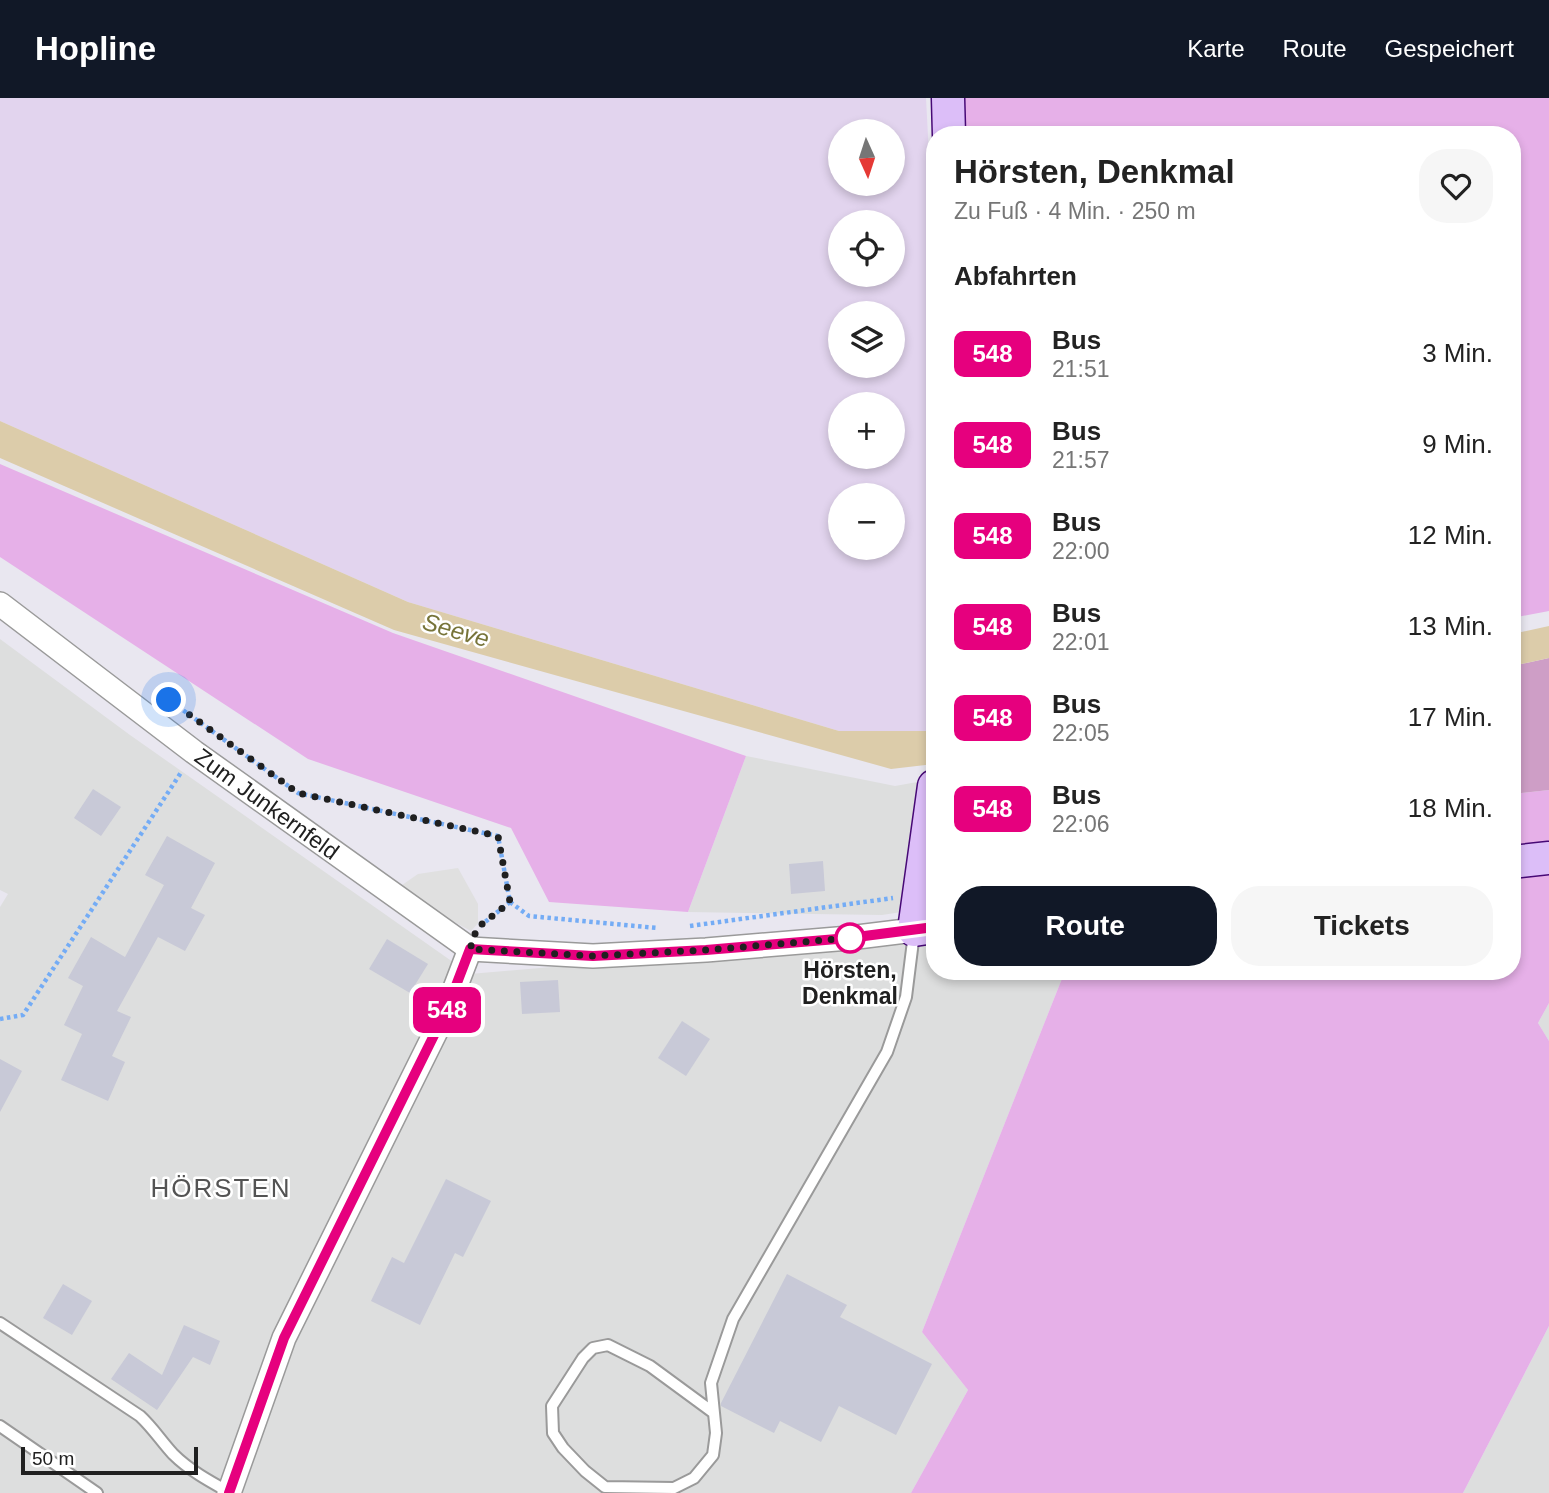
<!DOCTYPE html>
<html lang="de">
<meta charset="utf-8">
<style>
:root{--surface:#fff;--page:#f6f6f6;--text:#222;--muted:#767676;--accent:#111827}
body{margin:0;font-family:Helvetica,sans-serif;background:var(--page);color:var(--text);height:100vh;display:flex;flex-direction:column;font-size:26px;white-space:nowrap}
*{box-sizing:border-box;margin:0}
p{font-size:23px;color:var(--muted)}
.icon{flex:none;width:38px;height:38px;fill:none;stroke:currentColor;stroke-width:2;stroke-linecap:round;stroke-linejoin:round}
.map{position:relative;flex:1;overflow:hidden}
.sheet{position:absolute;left:926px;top:28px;width:595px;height:854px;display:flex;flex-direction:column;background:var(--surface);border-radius:28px;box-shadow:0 4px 10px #0003}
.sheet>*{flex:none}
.badge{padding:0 14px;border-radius:10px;font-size:24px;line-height:46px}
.needle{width:46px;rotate:177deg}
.tools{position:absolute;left:828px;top:21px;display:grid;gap:14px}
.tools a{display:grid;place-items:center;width:77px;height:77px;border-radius:50%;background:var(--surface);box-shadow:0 4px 10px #0003;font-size:35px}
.scale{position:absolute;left:21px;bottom:18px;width:177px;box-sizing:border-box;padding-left:7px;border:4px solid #202020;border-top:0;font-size:19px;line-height:24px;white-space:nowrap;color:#202020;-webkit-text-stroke:5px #fff;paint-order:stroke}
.you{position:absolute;width:35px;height:35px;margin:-18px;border:5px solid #fff;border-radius:50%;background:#1a73e8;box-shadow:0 0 0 10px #1a73e833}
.map>.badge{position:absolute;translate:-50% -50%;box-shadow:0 0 0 4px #fff}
h2{padding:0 28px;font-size:26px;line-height:63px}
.round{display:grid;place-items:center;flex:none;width:74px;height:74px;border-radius:28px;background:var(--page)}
.overview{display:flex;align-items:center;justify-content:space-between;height:119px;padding:0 28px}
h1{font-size:33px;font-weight:700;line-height:52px}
.cta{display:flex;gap:14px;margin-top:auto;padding:14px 28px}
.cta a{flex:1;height:80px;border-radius:28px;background:var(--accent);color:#fff;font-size:28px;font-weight:700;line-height:80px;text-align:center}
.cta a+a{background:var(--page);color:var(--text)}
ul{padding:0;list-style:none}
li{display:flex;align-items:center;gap:21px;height:91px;padding:0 28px}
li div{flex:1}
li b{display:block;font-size:26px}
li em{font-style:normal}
li .badge{min-width:77px;font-weight:700;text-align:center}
header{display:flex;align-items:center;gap:42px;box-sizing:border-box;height:98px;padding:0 35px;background:var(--accent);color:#fff}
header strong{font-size:33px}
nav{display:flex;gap:38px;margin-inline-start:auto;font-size:24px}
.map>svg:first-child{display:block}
.residential{fill:#dddede}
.farmland{fill:#e2d4ee;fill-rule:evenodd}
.grass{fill:#e6b0e8}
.forest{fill:#ce9ec6}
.parking{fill:#e0e0e0}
.water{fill:#dcccaa}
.building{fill:#c8c9d7}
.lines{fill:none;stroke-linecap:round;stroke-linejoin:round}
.lane-casing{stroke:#9a9a9a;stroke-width:14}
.street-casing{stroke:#9a9a9a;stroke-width:26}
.secondary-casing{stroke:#470976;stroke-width:35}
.path{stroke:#74acf5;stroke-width:4.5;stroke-dasharray:3.5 3.5;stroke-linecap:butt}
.lane{stroke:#fff;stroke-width:10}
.street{stroke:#fff;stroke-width:23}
.secondary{stroke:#dcbef8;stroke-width:32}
.line-casing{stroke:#fff;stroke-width:16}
.line{stroke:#e6007e;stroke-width:10}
.walk{stroke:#202020;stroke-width:7;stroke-dasharray:0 12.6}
.stop-dot{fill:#fff;stroke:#e6007e;stroke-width:3.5}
.labels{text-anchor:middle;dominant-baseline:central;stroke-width:5;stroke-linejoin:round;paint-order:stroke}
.street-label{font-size:23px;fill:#202020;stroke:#fff}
.stop-label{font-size:23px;font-weight:bold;fill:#202020;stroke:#fff}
.water-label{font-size:24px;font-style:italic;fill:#777439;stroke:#fff}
.quarter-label{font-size:26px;letter-spacing:2px;fill:#535353;stroke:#fff}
</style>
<header>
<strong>Hopline</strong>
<nav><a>Karte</a><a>Route</a><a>Gespeichert</a></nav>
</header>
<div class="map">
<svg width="1549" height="1395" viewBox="0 0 1549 1395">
<rect width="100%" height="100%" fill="#e9e7f0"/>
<g class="residential">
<polygon points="0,541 130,637 470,876 934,836 934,873 1065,873 922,1234 968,1292 911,1395 0,1395 0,809 8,796 0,792"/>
<polygon points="746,658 895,688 934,681 934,809 882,817 688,814"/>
<polygon points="1549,905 1549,943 1538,925"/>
<polygon points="1549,1228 1549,1395 1463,1395"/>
</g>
<path class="farmland" d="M0 0H926L934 154V583L927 634 839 633 408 504 0 323ZM840 33H892V86H840ZM840 124H892V177H840ZM840 215H892V268H840ZM840 306H892V359H840ZM840 397H892V450H840Z"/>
<g class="grass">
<polygon points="962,0 1549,0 1549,513 1512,520 1512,37 964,37"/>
<polygon points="0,366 393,535 746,658 688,814 549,804 511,730 308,661 0,459"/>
<polygon points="1549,692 1549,744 1512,747 1512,696"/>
<polygon points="1549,763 1549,905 1538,925 1549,943 1549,1228 1463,1395 911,1395 968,1292 922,1234 1065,873 1512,873 1512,768"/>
</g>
<polygon class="forest" points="1549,560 1549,692 1512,696 1512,568"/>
<polygon class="parking" points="458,770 478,806 478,825 471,833 395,792 418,776"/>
<g class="water">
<polygon points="0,323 408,504 839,633 934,633 934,666 891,671 394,532 0,360"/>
<polygon points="1549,528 1549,560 1512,568 1512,536"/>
</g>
<g class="building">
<polygon points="93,691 121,709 101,738 74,720"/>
<polygon points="167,738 215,765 191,810 205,817 185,853 158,839 117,913 131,919 112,958 125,964 108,1003 61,982 82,936 64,927 83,888 68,880 91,839 125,859 164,787 145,777"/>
<polygon points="823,763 825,793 791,796 789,766"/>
<polygon points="387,841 428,866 410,895 369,871"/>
<polygon points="558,882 560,914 522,916 520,884"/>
<polygon points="682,923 710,941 686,978 658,960"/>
<polygon points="0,961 22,973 0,1014"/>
<polygon points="446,1081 491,1103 463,1159 455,1155 420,1227 371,1203 392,1159 404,1165"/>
<polygon points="787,1176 847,1207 840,1219 932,1266 896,1337 839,1308 821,1344 780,1323 774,1335 721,1308 721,1305"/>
<polygon points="63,1186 92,1203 72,1237 43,1220"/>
<polygon points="184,1227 220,1243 210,1267 193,1259 157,1312 111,1281 129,1255 162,1277"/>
</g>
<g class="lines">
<defs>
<g id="lane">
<path d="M0 1225 140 1318C153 1330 161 1343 173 1356 189 1372 209 1383 229 1394"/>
<polyline points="714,1315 650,1268 608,1247 593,1250 583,1260 552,1308 553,1335 563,1350 585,1373 605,1389 674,1390 694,1380 713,1357 716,1335 711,1285 733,1221 887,954 906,899 914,835"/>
<polyline points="0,1328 97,1395"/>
</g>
<g id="street">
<polyline points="0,506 194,654 470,851"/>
<polyline points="470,851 593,858 706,852 849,840 914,832"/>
<polyline points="229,1395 284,1240 447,911 470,851"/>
</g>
<g id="secondary">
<polyline points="948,0 949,37"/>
<polyline points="934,688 914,832 934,829"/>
<polyline points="1512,764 1549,760"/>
</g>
</defs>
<use href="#lane" class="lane-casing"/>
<use href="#street" class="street-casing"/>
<use href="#secondary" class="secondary-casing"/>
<g class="path">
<polyline points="155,592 298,695 498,738 510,804 529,818 657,830"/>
<polyline points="480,828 510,804"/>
<polyline points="690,828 893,800"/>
<polyline points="0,921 23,917 182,673"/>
</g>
<use href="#lane" class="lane"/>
<use href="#street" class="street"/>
<use href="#secondary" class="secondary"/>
</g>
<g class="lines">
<defs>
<polyline id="line" points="229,1395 284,1240 447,911 470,851 593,858 706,852 849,840 934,829"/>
</defs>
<use href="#line" class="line-casing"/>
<use href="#line" class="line"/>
<polyline class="walk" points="169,602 298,695 498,738 510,804 477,830 470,851 593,858 706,852 850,840"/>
</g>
<circle class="stop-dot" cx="850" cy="840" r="14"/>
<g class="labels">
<g class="street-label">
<text transform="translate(267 706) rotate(36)">Zum Junkernfeld</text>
</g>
<g class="stop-label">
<text x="850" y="872">Hörsten,<tspan x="850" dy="26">Denkmal</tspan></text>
</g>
<g class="water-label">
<text transform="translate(456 532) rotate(16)">Seeve</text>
</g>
<g class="quarter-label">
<text x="221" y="1090">HÖRSTEN</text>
</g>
</g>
</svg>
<div class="tools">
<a><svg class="needle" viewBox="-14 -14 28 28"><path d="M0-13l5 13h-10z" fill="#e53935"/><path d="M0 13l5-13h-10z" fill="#767676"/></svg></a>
<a><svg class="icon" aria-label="locate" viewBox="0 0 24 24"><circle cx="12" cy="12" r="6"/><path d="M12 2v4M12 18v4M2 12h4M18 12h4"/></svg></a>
<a><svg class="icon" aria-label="layers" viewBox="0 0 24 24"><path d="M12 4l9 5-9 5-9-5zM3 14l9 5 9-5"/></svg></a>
<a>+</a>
<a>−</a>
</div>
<div class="scale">50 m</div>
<div class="you" style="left:169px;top:602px"></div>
<b class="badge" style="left:447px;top:912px;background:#e6007e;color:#fff">548</b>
<section class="sheet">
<div class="overview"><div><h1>Hörsten, Denkmal</h1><p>Zu Fuß · 4 Min. · 250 m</p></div><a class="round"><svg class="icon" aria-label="heart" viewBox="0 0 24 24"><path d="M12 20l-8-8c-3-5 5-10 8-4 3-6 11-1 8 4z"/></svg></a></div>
<h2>Abfahrten</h2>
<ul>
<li><span class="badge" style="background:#e6007e;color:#fff">548</span><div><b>Bus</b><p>21:51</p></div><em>3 Min.</em></li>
<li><span class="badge" style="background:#e6007e;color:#fff">548</span><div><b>Bus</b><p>21:57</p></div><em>9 Min.</em></li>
<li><span class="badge" style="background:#e6007e;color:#fff">548</span><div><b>Bus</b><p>22:00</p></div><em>12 Min.</em></li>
<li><span class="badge" style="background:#e6007e;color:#fff">548</span><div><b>Bus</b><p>22:01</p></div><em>13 Min.</em></li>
<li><span class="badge" style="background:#e6007e;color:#fff">548</span><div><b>Bus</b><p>22:05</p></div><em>17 Min.</em></li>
<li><span class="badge" style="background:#e6007e;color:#fff">548</span><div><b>Bus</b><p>22:06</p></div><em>18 Min.</em></li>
</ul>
<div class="cta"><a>Route</a><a>Tickets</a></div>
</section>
</div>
